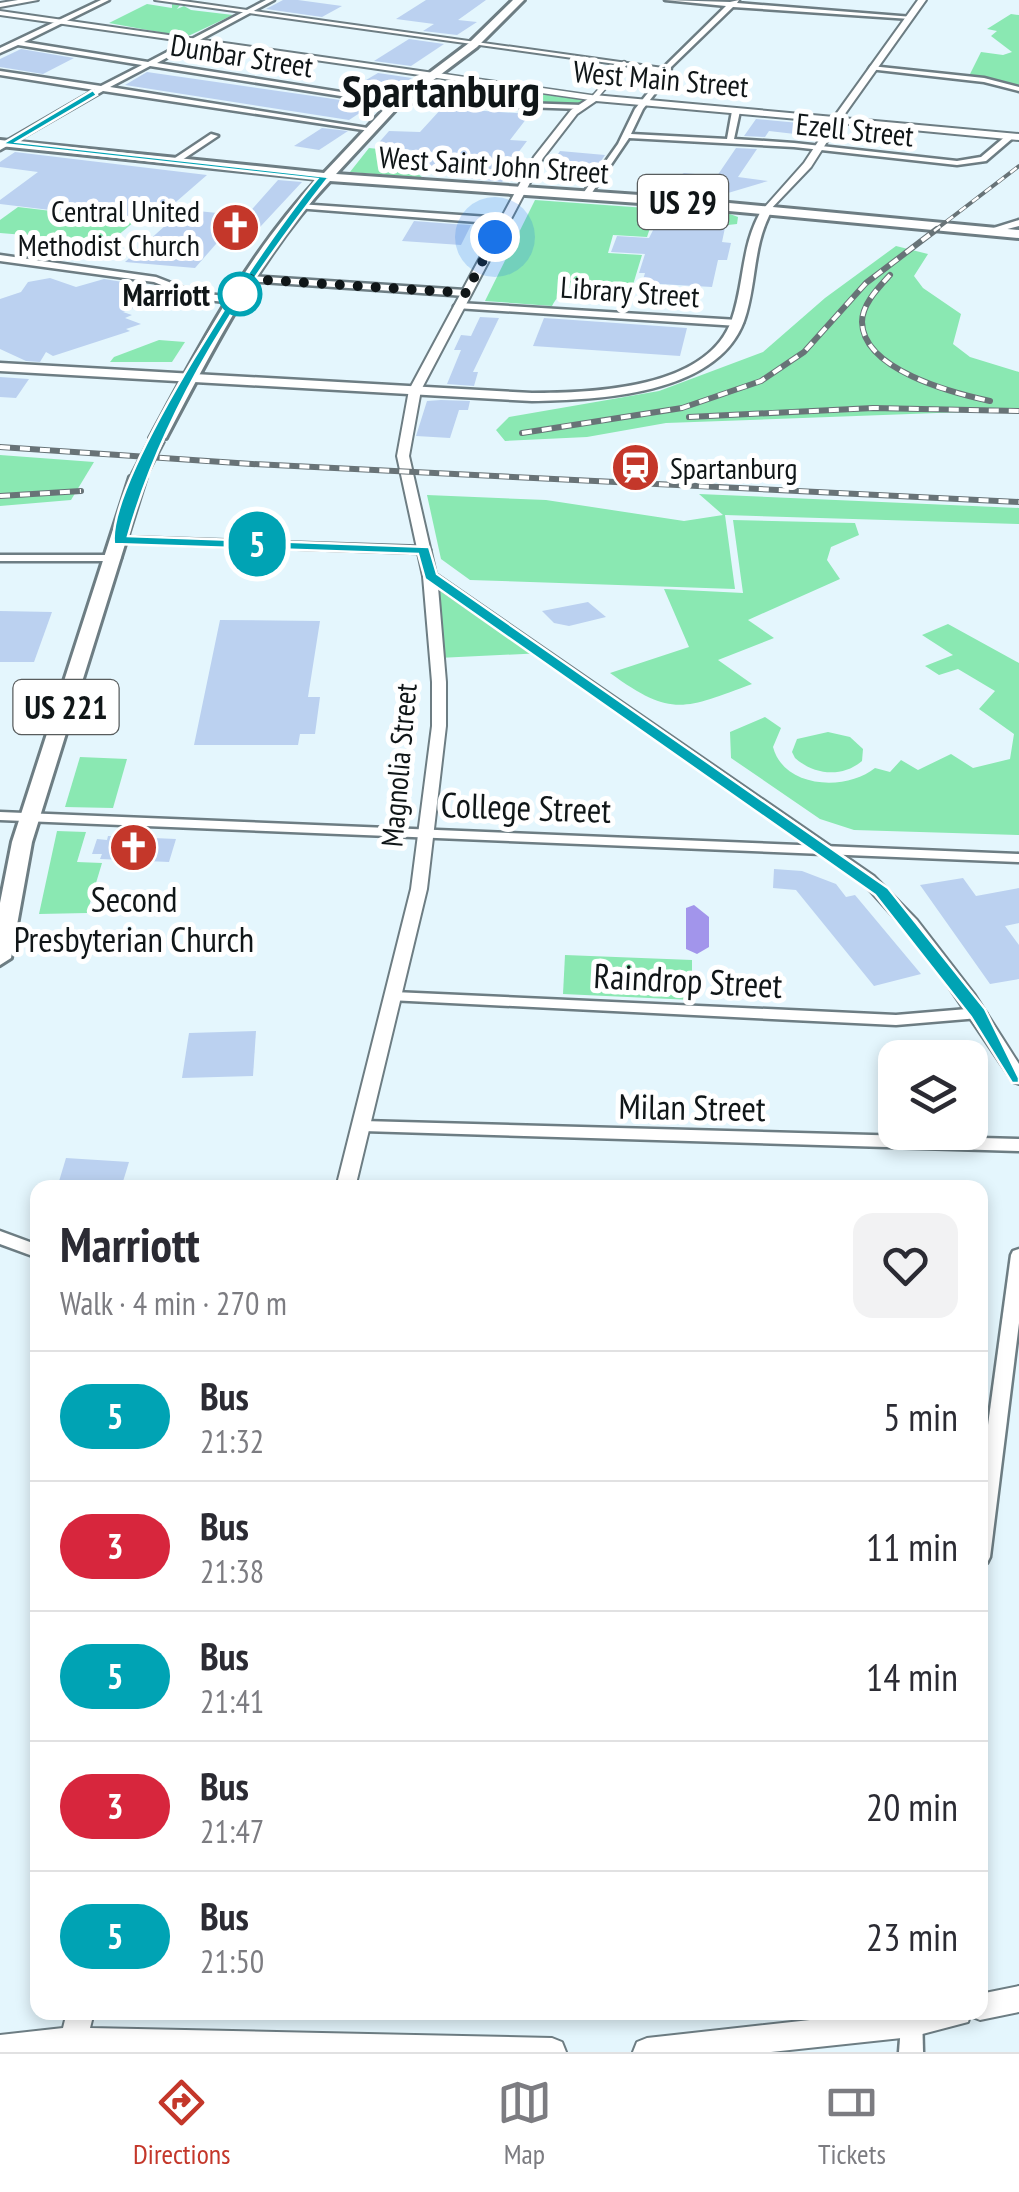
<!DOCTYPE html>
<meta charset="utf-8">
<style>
:root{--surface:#fff;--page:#f2f2f3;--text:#2b2b33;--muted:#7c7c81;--line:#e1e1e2;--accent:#c4372a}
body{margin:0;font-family:"PT Sans Narrow",sans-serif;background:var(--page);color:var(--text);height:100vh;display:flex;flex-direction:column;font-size:38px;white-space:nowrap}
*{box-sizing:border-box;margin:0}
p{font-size:32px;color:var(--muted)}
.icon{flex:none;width:55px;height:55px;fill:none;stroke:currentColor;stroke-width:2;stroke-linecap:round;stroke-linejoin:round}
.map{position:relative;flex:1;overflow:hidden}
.details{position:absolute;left:30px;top:1180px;width:958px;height:840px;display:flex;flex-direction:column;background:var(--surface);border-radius:20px;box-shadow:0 5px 15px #0003}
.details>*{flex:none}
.badge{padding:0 20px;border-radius:32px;font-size:35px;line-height:65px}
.buttons{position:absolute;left:878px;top:1040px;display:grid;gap:20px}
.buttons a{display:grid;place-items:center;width:110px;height:110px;border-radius:20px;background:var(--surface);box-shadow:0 5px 15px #0003;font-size:50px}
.you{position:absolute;width:50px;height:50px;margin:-25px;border:8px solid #fff;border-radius:50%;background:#1a73e8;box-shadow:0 0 0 15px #1a73e833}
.map>.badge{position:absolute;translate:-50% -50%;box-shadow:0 0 0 5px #fff}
.round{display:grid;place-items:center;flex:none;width:105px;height:105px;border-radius:20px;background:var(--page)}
.headline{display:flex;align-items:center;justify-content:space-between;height:170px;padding:0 30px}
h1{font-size:48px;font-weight:700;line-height:75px}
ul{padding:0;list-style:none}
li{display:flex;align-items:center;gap:30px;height:130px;padding:0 30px;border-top:2px solid var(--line)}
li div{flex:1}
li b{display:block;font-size:38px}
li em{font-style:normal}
li .badge{min-width:110px;font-weight:700;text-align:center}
.menu{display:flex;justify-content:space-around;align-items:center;height:140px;border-top:2px solid var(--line);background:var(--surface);font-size:28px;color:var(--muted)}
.menu a{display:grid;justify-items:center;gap:5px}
.menu .selected{color:var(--accent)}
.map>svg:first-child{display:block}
.green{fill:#8ae8b2}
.water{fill:#a295eb}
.building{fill:#bbd1f0}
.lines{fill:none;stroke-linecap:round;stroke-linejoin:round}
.pedestrian-casing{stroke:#6d7d83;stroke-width:8}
.minor-casing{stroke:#6d7d83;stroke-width:5}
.tertiary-casing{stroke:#6d7d83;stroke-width:4}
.secondary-casing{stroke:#6d7d83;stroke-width:5}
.primary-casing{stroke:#6d7d83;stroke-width:6}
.pedestrian{stroke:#fff;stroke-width:5}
.minor{fill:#fff;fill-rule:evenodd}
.tertiary{fill:#fff;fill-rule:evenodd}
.secondary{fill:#fff;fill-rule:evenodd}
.primary{fill:#fff;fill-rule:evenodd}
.rail-far1-casing{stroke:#687377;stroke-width:4}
.rail-casing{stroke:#687377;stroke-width:6}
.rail-far1{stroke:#fff;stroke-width:2.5;stroke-dasharray:8;stroke-linecap:butt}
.rail{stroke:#fff;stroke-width:4;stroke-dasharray:10;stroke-linecap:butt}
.primary-bridge-casing{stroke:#6d7d83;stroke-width:18;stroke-linecap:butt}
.primary-bridge{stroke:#fff;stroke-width:14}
.line{fill:#00a3b4;stroke:#fff;stroke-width:2.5}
.walk{stroke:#101618;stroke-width:10;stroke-dasharray:0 18}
.stop-dot{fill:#fff;stroke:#00a3b4;stroke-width:5}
.labels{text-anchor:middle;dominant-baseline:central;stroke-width:10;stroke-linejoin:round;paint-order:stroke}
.far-street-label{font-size:30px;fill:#101618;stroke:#fff}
.far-poi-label{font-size:30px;fill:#101618;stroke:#fff;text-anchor:end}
.far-stop-label{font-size:30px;font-weight:bold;fill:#101618;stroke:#fff;text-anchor:end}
.shield{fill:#fff;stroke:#585c5d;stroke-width:2.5}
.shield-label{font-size:32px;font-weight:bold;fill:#101618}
.street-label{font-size:35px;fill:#101618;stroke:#fff}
.poi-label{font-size:35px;fill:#101618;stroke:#fff}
.far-town-label{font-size:45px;font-weight:bold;fill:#101618;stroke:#fff}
</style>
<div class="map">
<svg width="1019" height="2052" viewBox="0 0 1019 2052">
<rect width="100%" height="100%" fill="#e4f6fd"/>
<g class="green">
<polygon points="147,4 172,8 172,4 180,5 177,9 184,6 191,10 233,15 186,37 109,23"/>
<polygon points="1011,14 1019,15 1019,86 969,76 981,52 1003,55 1012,52 991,36 997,31 987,29"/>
<polygon points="445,81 584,100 575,105 418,100"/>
<polygon points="369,148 419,153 409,166 423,178 350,172"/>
<path d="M535 200 730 214 738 217 737 224 728 225 729 217 655 213 647 237 613 235 608 253 642 255 632 288C601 286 568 274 552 306L485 301Z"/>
<polygon points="18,207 135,221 110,242 0,233 0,220"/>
<polygon points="896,246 928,254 914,276 923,288 961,314 953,344 970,357 1019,372 1019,410 666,423 587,437 505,441 496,430 509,417 659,391 763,352 825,298"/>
<polygon points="159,340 185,342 172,362 110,362 114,357"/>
<polygon points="0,455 94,462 71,500 0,506"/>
<polygon points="675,459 762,464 761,477 673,472"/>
<polygon points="699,494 1019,508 1019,524 725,515 735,589 470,580 441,559 427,495 546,500 684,521 723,515"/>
<path d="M733 520 855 523 859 535 831 547 827 560 840 579 748 620 774 638 718 660 752 684C684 709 672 718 610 673L689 647 664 589 743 593Z"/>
<polygon points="430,576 544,653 438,658"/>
<path d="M948 624 1019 663V835L854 830 820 819 731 758 730 732 765 717 781 728 773 747C784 789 847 791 875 768L890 772 901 760 918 770 951 754 973 768 1010 759 1014 734 979 709 995 691 958 669 939 675 925 666 953 655 922 635Z"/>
<path d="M828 732 850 737 863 749 862 761C842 778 814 775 795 758L792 752 797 739Z"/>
<polygon points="80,757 127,759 113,808 65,807"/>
<polygon points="57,831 86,832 77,862 102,863 87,913 39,914"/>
<polygon points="565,955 692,960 692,1000 563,994"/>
</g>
<polygon class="water" points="694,905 709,917 709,947 697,954 686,949 686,908"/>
<g class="building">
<polygon points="283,0 298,0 342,6 322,17 266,9"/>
<polygon points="426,0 486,0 458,20 477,22 457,35 423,31 434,24 396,19"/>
<polygon points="409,39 444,44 411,66 374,61"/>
<polygon points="21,49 74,58 43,74 0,67 0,59"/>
<polygon points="147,72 327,98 372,105 349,120 125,85"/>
<polygon points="378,73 412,78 387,95 349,90"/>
<polygon points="442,108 530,114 510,140 527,141 502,174 508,175 502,182 425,173 423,169 412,166 425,151 375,147 389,131 420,132"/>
<polygon points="756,119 820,125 812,136 769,131 765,137 744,136"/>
<polygon points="322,128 348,131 319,150 294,146"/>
<polygon points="736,148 757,149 738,177 768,181 728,193 726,199 671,194 679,176 684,173 717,176"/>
<polygon points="560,151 605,155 595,170 550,166"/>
<polygon points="15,152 207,175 169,208 246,216 278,180 302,182 249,239 223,236 195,268 125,262 167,224 0,204 0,200 38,172 0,167 0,162"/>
<polygon points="664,209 727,218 722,242 731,243 727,260 718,260 712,287 642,283 645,273 639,273 645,254 611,252 617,236 649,238"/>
<polygon points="414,221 453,224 471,225 461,245 402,241"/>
<polygon points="50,278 76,287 104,279 155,287 129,296 141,305 123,312 132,315 125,318 141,324 126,329 130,331 53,356 46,352 40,362 26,361 0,349 0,299 21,292 28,282"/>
<polygon points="480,317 499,318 473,372 478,372 474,386 447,384 461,350 454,350 461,335 471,336"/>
<polygon points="544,318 559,319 687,328 680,356 533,346"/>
<polygon points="0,377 29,379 16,398 0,397"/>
<polygon points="441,400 470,401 468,410 459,410 450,438 416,436 427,401"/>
<polygon points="588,602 606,617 569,626 554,623 542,611"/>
<polygon points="0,611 52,612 34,662 0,662"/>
<polygon points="220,620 320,621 308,697 320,697 315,734 300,734 298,745 194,745"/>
<polygon points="108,836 176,839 169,862 100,859 102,854 92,854 97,839 107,840"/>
<polygon points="774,869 802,871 836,884 846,897 855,895 921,974 874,986 796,890 773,888"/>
<polygon points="963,878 976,896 1019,888 1019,923 1005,926 1019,945 1019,979 990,984 920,885"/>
<polygon points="256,1031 253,1076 182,1078 189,1033"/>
<polygon points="66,1158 129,1162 121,1188 57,1188"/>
</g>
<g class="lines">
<defs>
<polyline id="pedestrian" points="434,75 594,98 624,64"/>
<g id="minor">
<polygon points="101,0 109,0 24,42 148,62 266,0 274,0 157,63 379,98 582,105 586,107 582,109 379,102 150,66 110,87 374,129 370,131 103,91 0,150 0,145 95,90 0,75 0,71 101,86 142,65 18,45 0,53 0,48"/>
<polygon points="665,0 730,2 739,0 737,3 913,17 910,19 733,7 671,67 670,74 643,109 631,134 727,139 732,111 736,109 740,111 734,139 794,143 957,161 981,157 1007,135 1014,137 986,161 957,165 794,147 629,138 589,197 583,197 582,195 618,144 635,109 663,74 666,65 726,6"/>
<polygon points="871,66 984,78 1019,87 1019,91 984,82 869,69"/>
<polygon points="211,134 218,136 176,164 169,162"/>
<polygon points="299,204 503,218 507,221 503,224 296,208 295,206"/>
<polygon points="1019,220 1019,226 988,234 984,231"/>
<polygon points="0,255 156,277 197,293 236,297 240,300 236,303 195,299 154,282 0,261"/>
<polygon points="250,276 465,290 469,293 465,296 247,281 246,279"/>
<polygon points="459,303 738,320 743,323 738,326 456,308 454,306"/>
<polygon points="119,537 424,547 430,550 424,553 115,542 114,540"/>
<polygon points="0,555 115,555 121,558 115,561 0,561"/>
<polygon points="0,812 1019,854 1019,862 0,820"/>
<polygon points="394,992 896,1015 979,1008 986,1013 979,1018 896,1025 389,1000 387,997 389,994"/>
<polygon points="363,1121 1019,1139 1019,1151 363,1131 355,1126"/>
<polygon points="0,1231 38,1245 38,1258 0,1244"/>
<polygon points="1019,1249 1019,1323 990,1557 987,1563 980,1565 980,1484 1011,1255 1013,1251"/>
<polygon points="902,2012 922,2012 923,2052 899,2052"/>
</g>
<g id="tertiary">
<polygon points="18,0 38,0 0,7 0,3"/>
<polygon points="155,0 176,0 670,69 666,71"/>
<polygon points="918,0 926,0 842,118 1019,134 1019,140 839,123 811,167 767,213 762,210 764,208 804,163 831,122 596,101 577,114 543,158 421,390 409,456 436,574 874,876 917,920 975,995 1019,1064 1019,1084 1013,1082 925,952 862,882 438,587 446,682 446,726 427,889 355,1188 336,1188 411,889 432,726 432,682 423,576 397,456 409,390 534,157 571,110 594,95 834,117"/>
<polygon points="0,11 434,73 438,75 434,77 0,15"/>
<polygon points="1019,1986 1019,2012 980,2020 970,2016 968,2022 911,2037 771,2052 633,2052 637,2042 647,2038 883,2012 980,2012 980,1994"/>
<polygon points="67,2012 94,2012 90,2028 552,2038 562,2042 566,2052 0,2052 0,2035 63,2028"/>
</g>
<path id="secondary" d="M763 208 772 210C752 246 757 284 744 321 717 395 598 400 532 401L0 371V363L532 393C593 393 709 389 732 319 745 281 741 243 763 208Z"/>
<g id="primary">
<path d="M513 0H524L477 47 399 106 336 174 654 196 1019 230V238L654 204 330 181C261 254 213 349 166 438L153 441 150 438C198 349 248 253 318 179L0 146V140L324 173 391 102 469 43Z"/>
<polygon points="138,472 146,477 32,842 11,958 0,965 0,903 12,842 130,477"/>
</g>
</defs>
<use href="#pedestrian" class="pedestrian-casing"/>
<use href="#minor" class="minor-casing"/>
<use href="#tertiary" class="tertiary-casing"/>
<use href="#secondary" class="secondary-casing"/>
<use href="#primary" class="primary-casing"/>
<use href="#pedestrian" class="pedestrian"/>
<use href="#minor" class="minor"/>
<use href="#tertiary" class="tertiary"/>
<use href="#secondary" class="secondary"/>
<use href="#primary" class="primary"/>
<defs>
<polyline id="rail-far1" points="934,231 1019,166"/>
<g id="rail">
<path d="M890 275C879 287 862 304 862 322 863 370 953 393 990 401"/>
<polyline points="689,417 873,408 1019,411"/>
<polyline points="522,433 682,408 761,381 804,352 866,283 937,229"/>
<polyline points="0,447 252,464 1019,502"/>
<polyline points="0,496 81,491"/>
</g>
</defs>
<use href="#rail-far1" class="rail-far1-casing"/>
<use href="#rail" class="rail-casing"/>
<use href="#rail-far1" class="rail-far1"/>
<use href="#rail" class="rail"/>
<defs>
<polyline id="primary-bridge" points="138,477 158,438"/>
</defs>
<use href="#primary-bridge" class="primary-bridge-casing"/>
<use href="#primary-bridge" class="primary-bridge"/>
</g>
<path class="line" d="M93 90 97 95 17 142 329 177C245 284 165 405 128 536L429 547 437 574 888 888 985 1009 1019 1078V1083H1012L971 1017 875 895 425 579 418 554 114 544C105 478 269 235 317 179L2 144Z"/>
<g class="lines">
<polyline class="walk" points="240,294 250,279 466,293 495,237"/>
</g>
<defs>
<symbol id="church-disc" viewBox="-11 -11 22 22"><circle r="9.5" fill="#c4372a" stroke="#fff"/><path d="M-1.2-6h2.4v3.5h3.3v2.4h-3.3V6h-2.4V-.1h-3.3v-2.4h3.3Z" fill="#fff"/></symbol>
<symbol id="station-disc" viewBox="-11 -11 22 22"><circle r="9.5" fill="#c4372a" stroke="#fff"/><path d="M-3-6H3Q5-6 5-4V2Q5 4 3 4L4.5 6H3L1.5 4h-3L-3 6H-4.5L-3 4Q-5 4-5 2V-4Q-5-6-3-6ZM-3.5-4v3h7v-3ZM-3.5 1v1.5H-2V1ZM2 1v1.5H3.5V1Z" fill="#fff"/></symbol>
</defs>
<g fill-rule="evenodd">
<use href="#church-disc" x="208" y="200" width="55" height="55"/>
<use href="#station-disc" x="608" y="440" width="55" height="55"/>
<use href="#church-disc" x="106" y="820" width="55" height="55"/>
</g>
<circle class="stop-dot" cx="240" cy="294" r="20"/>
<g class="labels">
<g class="far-street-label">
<text transform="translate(242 55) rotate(9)">Dunbar Street</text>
<text transform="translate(661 78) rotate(5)">West Main Street</text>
<text transform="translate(855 129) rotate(6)">Ezell Street</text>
<text transform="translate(494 164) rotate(4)">West Saint John Street</text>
<text transform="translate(630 291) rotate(4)">Library Street</text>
<text transform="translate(398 765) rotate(-85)">Magnolia Street</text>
</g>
<g class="far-poi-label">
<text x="200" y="210">Central United<tspan x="200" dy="34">Methodist Church</tspan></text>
<text x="670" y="467" text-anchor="start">Spartanburg</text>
</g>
<g class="far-stop-label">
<text x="210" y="294">Marriott</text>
</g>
<g class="shield">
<rect x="638" y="175" width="90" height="54" rx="8"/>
<rect x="13.5" y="680" width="105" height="54" rx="8"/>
</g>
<g class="shield-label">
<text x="683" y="202">US 29</text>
<text x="66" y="707">US 221</text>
</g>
<g class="street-label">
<text transform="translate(526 807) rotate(2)">College Street</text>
<text transform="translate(688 980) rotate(3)">Raindrop Street</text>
<text transform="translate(692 1107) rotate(1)">Milan Street</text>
</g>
<g class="poi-label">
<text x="134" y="899">Second<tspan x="134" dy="40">Presbyterian Church</tspan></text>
</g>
<g class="far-town-label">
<text x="441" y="90">Spartanburg</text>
</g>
</g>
</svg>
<div class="buttons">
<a><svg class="icon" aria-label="layers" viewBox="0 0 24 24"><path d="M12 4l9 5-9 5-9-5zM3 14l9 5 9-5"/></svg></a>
</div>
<div class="you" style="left:495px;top:237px"></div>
<b class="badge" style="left:257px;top:544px;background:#00a3b4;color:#fff">5</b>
<section class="details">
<div class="headline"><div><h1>Marriott</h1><p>Walk · 4 min · 270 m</p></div><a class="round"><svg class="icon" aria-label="heart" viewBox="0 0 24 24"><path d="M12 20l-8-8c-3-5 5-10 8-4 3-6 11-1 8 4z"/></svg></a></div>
<ul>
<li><span class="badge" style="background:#00a3b4;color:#fff">5</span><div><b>Bus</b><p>21:32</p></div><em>5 min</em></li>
<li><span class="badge" style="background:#d7263d;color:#fff">3</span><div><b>Bus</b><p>21:38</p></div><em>11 min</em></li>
<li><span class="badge" style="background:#00a3b4;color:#fff">5</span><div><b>Bus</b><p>21:41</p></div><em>14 min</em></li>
<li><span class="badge" style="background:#d7263d;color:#fff">3</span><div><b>Bus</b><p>21:47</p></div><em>20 min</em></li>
<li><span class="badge" style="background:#00a3b4;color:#fff">5</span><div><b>Bus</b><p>21:50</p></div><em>23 min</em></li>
</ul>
</section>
</div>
<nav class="menu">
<a class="selected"><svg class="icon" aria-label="directions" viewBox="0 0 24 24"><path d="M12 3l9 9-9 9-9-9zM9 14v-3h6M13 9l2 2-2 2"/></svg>Directions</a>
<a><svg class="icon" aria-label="map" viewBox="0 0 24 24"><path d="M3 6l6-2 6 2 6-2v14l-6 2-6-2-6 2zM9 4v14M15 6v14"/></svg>Map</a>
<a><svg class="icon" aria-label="tickets" viewBox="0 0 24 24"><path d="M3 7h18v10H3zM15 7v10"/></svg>Tickets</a>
</nav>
